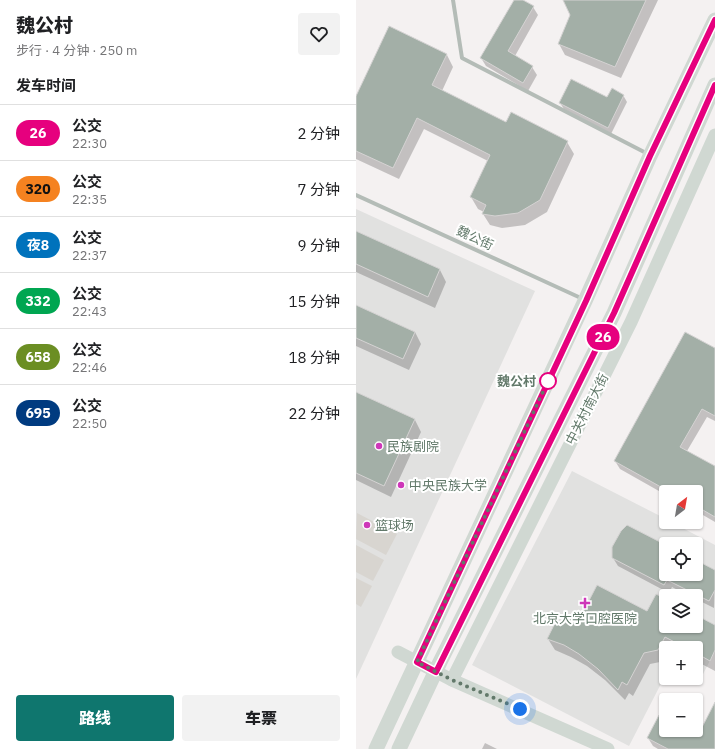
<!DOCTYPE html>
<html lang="zh">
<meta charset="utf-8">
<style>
:root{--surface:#fff;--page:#f2f2f2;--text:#202124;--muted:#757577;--line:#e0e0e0;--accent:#0f766e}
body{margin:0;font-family:"IBM Plex Sans","Noto Sans SC",sans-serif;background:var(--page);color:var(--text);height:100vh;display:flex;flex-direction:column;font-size:15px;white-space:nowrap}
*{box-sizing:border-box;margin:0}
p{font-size:13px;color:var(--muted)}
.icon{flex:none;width:22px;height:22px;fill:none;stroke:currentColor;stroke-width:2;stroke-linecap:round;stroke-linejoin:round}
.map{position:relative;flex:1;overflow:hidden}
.details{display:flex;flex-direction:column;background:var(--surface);width:356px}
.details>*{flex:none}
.badge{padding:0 8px;border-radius:13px;font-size:14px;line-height:26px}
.needle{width:26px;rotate:31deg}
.controls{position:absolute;left:303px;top:485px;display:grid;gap:8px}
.controls a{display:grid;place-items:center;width:44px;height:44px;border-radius:4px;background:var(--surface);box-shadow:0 1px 3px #0004;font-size:20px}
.you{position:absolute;width:20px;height:20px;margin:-10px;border:3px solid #fff;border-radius:50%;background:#1a73e8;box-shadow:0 0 0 6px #1a73e833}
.map>.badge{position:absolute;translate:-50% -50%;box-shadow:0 0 0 2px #fff}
h2{padding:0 16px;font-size:15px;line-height:36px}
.round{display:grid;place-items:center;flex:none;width:42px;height:42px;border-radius:4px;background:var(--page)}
.head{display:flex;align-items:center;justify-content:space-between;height:68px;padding:0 16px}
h1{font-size:19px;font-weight:800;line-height:30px}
.cta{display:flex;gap:8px;margin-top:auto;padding:8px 16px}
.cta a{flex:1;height:46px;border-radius:4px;background:var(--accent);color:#fff;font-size:16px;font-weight:800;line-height:46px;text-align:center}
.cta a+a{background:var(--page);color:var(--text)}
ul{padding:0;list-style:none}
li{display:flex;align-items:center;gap:12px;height:56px;padding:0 16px;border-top:1px solid var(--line)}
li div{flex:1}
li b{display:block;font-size:15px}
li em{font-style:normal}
li .badge{min-width:44px;font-weight:700;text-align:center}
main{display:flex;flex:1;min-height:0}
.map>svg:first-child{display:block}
.built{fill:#e1e1e0;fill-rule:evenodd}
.green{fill:#d8d5d0}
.shadow{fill:#0003}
.building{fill:#a3afa7;stroke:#d5d3d3}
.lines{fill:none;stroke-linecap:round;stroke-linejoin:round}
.street{stroke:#b4bcb7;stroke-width:4}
.secondary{stroke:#d0d8d2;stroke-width:13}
.primary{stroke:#d0d8d2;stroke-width:15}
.line-casing{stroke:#fff;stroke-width:9}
.line{stroke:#e6007e;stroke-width:6}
.walk{stroke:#62796a;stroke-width:4;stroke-dasharray:0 7.2}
.stop-dot{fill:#fff;stroke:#e6007e;stroke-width:2}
.poi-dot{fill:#ce37b9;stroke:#fff;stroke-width:1.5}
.labels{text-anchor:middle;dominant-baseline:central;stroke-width:4;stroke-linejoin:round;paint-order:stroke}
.street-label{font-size:13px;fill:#62796a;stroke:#fff}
.stop-label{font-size:13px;font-weight:bold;fill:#62796a;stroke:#fff;text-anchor:end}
.poi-label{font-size:13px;fill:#62796a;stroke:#fff;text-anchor:start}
</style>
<main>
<section class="details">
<div class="head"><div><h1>魏公村</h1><p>步行 · 4 分钟 · 250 m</p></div><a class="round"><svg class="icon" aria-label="heart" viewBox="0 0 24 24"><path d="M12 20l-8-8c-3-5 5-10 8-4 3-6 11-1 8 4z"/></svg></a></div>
<h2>发车时间</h2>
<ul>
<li><span class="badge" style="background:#e6007e;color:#fff">26</span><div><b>公交</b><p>22:30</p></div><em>2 分钟</em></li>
<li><span class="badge" style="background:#f58220;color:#111">320</span><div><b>公交</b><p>22:35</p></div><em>7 分钟</em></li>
<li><span class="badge" style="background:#0072bc;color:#fff">夜8</span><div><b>公交</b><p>22:37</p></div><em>9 分钟</em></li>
<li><span class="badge" style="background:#00a651;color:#fff">332</span><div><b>公交</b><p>22:43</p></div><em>15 分钟</em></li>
<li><span class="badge" style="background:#6b8e23;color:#fff">658</span><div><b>公交</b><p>22:46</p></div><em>18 分钟</em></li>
<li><span class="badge" style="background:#003b80;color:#fff">695</span><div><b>公交</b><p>22:50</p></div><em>22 分钟</em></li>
</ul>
<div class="cta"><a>路线</a><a>车票</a></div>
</section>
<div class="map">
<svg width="359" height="749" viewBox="0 0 359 749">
<rect width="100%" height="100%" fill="#f4f1f1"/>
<g class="built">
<polygon points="0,209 179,291 0,679"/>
<path d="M216 471 310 519V522H315L359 545V651L346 676 340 673V648H310V674L273 746 116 665ZM310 544H340V574H310ZM310 596H340V626H310Z"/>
</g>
<g class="green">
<polygon points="1,513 41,534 30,555 0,539"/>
<polygon points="0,545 28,560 17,581 0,572"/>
<polygon points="0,578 16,586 5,607 0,604"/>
</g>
<g class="shadow">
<polygon points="159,0 165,0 177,7 182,15 159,56 176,67 181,75 172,91 130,66 125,58"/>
<polygon points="208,0 302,0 265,78 209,55 203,44 215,15"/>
<polygon points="91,55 97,67 86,91 150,123 211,142 218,154 191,212 169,225 146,228 134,225 127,214 128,212 122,209 115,197 132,161 68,129 43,179 0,159 0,99"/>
<polygon points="267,95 271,102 255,134 208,109 204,103 252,98"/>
<polygon points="0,232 84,270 90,282 79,308 0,272"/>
<polygon points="0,306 59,332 65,344 53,370 0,346"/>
<polygon points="359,349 359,421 351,417 331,451 359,467 359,522 340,511 340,492 310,492 310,495 264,469 259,461"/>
<polygon points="0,393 59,420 65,432 35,497 0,480"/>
<polygon points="310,546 310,574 340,574 340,561 359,571 358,608 340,599 340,596 333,596 316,587 313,593 262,566 257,558"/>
<polygon points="310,600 310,626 340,626 340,616 359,626 359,671 340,661 340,648 310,648 310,659 309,661 294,664 277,696 273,693 269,700 249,680 231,666 215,657 199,650 192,639 206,625 223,621 292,613"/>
<polygon points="359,704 359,749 302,749 297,746 292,738 310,719 310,730 331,730 342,736"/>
<polygon points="129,743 141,749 126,749"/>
</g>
<g class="building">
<polygon points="158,0 167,0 178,6 152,51 177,66 167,83 124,58"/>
<polygon points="207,0 290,0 259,67 202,44 214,15"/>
<polygon points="33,26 91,54 76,85 150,122 155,112 212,141 184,200 162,213 139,216 126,214 130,205 114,197 134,155 61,118 37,168 0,151 0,96"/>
<polygon points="215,79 251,97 256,88 268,95 252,128 203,103"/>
<polygon points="0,231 84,269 72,297 0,264"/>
<polygon points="0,305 59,332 47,359 0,338"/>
<polygon points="329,332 359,348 359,416 346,409 324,447 359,466 359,517 340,506 340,492 314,492 258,461"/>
<polygon points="0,392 59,419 28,486 0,473"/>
<polygon points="271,525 310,545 310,574 340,574 340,560 359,570 359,590 353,601 311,580 308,585 256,558 256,547 265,531"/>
<polygon points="241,585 291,611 300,594 310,599 310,626 340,626 340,615 359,625 359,650 354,661 340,653 340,648 330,648 309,637 302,650 288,653 271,685 266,682 262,690 242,669 223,654 208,645 191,639 200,621 205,624 211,614 223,620"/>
<polygon points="359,702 359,749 312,749 291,738 303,715 310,718 310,730 333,730 342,735"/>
</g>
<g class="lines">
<g class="street">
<polyline points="97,0 106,58 292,154"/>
<polyline points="0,195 227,299"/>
</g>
<g class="secondary">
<polyline points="42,652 96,680 252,749"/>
<polyline points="96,680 275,322 359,135"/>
</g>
<g class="primary">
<polyline points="20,749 229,301 294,156 359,20"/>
<polyline points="43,749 84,662 258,313 359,85"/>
</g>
</g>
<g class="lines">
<defs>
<polyline id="line" points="359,20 294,156 230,301 61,662 80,672 258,313 359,85"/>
</defs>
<use href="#line" class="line-casing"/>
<use href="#line" class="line"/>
<polyline class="walk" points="164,709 96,680 61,662 192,381"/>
</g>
<circle class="stop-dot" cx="192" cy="381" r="8"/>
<g class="poi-dot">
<circle cx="23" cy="446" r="4"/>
<circle cx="45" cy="485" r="4"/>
<circle cx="11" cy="525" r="4"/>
<path d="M227 597h4v4h4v4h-4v4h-4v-4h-4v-4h4z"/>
</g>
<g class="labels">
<g class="street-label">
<text transform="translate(119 238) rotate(25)">魏公街</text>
<text transform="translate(231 409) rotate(-63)">中关村南大街</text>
</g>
<g class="stop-label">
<text x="180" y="381">魏公村</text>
</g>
<g class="poi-label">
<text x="31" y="446">民族剧院</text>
<text x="53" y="485">中央民族大学</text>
<text x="19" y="525">篮球场</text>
<text x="229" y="618" text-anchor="middle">北京大学口腔医院</text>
</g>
</g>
</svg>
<div class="controls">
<a><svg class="needle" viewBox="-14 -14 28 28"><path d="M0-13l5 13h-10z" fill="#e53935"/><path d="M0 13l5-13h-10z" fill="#757577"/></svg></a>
<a><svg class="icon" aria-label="locate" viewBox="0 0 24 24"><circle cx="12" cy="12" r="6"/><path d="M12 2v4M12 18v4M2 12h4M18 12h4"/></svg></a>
<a><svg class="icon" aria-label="layers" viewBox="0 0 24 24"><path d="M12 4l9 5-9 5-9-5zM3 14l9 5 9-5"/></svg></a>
<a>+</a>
<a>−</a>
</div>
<div class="you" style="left:164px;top:709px"></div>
<b class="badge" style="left:247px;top:337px;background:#e6007e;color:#fff">26</b>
</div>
</main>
